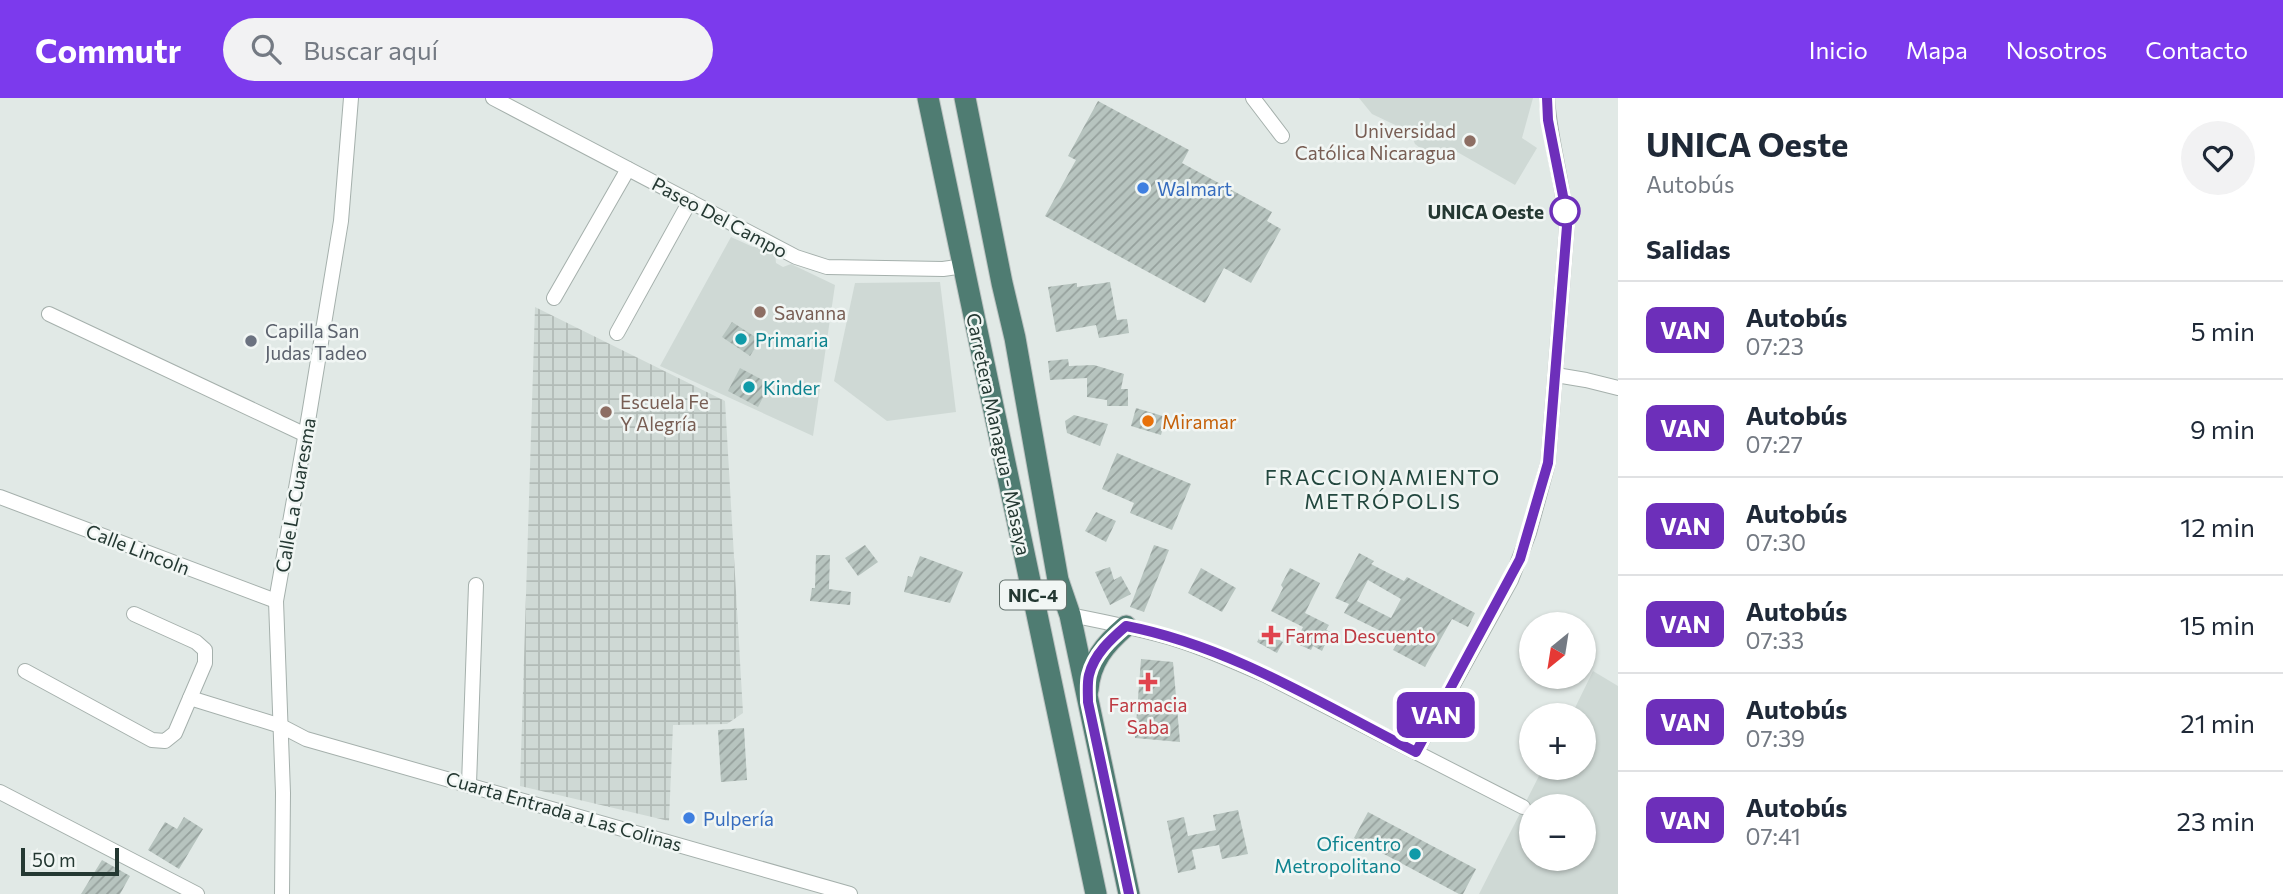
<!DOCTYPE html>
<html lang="es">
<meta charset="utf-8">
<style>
:root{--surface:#fff;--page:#f2f2f3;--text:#1f2937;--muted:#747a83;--line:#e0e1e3;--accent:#7c3aed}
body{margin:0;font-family:Commissioner,sans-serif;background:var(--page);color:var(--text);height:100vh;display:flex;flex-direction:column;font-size:26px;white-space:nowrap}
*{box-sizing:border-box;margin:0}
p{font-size:23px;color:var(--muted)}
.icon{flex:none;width:38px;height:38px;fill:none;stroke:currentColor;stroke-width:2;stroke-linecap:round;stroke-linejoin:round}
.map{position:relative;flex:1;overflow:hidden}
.details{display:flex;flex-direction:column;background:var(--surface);width:665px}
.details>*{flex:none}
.badge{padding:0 14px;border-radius:10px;font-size:24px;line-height:46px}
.needle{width:46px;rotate:210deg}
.controls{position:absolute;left:1519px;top:514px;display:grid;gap:14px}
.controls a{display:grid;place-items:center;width:77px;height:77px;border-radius:50%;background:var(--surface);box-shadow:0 2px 5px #0004;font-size:35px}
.scale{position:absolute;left:21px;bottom:18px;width:98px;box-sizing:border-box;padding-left:7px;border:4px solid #243832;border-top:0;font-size:19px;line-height:24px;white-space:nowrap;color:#243832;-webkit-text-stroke:5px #f1f6f4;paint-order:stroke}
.map>.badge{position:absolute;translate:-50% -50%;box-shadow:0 0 0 4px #fff}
h2{padding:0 28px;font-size:26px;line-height:63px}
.round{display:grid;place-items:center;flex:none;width:74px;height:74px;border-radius:37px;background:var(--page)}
.summary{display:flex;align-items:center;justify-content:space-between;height:119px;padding:0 28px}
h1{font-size:33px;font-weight:700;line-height:52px}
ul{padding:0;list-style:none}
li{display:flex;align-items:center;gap:21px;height:98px;padding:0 28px;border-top:2px solid var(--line)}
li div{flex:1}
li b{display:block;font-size:26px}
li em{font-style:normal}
li .badge{min-width:77px;font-weight:700;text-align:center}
header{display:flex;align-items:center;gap:42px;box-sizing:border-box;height:98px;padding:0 35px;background:var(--accent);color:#fff}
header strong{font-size:33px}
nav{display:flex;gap:38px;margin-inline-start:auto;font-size:24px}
.search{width:490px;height:63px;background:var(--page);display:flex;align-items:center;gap:18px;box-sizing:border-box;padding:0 24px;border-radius:38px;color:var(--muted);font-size:26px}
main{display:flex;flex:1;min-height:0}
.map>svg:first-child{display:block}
.built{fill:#cfd9d5;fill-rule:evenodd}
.industrial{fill:url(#industrial-grid)}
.building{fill:url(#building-hatch);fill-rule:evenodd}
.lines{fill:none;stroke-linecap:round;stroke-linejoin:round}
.minor-casing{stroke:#a5b0ac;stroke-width:16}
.trunk-casing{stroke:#bdc3c2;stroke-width:23}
.minor{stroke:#fff;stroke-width:14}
.trunk{stroke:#4f7c72;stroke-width:21}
.line-casing{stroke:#fff;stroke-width:16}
.line{stroke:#6d2fba;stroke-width:10}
.education-dot{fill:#8d6e63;stroke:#f1f6f4;stroke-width:2.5}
.shop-dot{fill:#3f7fe0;stroke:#f1f6f4;stroke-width:2.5}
.stop-dot{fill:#fff;stroke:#6d2fba;stroke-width:3.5}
.culture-dot{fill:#0f9aa8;stroke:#f1f6f4;stroke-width:2.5}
.worship-dot{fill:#6b7280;stroke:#f1f6f4;stroke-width:2.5}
.food-dot{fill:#e8710a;stroke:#f1f6f4;stroke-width:2.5}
.health-dot{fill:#e0444e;stroke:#f1f6f4;stroke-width:2.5}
.labels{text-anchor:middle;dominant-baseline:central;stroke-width:5;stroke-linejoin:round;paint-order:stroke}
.shield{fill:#f1f6f4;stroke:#62716c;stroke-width:2}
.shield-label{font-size:18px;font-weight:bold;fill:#243832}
.education-label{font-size:19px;fill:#785e54;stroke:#f1f6f4;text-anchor:start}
.shop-label{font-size:19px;fill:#366cbe;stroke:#f1f6f4;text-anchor:start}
.stop-label{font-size:19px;font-weight:bold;fill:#243832;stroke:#f1f6f4;text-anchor:end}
.street-label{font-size:19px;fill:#243832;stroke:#f1f6f4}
.worship-label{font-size:19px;fill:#5b616d;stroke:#f1f6f4;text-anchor:start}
.culture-label{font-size:19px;fill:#0d838f;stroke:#f1f6f4;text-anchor:start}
.food-label{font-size:19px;fill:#c56008;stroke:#f1f6f4;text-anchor:start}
.health-label{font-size:19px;fill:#be3a42;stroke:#f1f6f4;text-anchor:start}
.neighbourhood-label{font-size:21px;letter-spacing:2px;fill:#22473e;stroke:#f1f6f4}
</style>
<header>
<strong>Commutr</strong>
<div class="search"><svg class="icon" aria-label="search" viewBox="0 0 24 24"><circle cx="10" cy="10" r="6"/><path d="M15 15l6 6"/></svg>Buscar aquí</div>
<nav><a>Inicio</a><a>Mapa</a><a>Nosotros</a><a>Contacto</a></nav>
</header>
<main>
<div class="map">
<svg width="1618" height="796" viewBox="0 0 1618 796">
<defs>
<pattern id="industrial-grid" width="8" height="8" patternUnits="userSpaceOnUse" patternTransform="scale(1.75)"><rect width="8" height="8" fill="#cfd9d5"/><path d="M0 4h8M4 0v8" fill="none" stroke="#b2bbb7"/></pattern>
<pattern id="building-hatch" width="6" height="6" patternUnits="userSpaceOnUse" patternTransform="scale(1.75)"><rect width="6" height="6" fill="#b7c4bf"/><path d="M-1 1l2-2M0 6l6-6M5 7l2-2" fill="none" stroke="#95a09c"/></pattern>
</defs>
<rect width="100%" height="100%" fill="#e1e9e6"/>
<g class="built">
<polygon points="1359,0 1533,0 1522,40 1537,50 1515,87 1452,51 1435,56 1424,53 1415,46 1410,34 1372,16"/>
<polygon points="731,139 753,149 758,146 775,156 776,165 783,169 791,166 835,187 813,338 660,268"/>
<polygon points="940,184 956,314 887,323 834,283 855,185"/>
<path d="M1593 573 1618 588V796H1479L1543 670H1584V618H1571ZM1531 709H1584V761H1531Z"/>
</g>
<polygon class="industrial" points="535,209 725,303 743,615 727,626 673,627 669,723 520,688"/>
<g class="building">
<polygon points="1098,3 1189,52 1182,65 1272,114 1267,123 1281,131 1251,185 1224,170 1205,205 1045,118 1076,62 1068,58"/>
<polygon points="1110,184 1117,222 1127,221 1129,235 1099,240 1096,227 1056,234 1048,189 1077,185 1077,189"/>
<polygon points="732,224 760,242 750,258 722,239"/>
<polygon points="1068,261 1069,268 1094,267 1124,276 1121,291 1128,291 1128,308 1107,308 1107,302 1087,299 1087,280 1050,282 1048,263"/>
<polygon points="740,270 770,286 758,309 728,293"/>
<polygon points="1136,310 1166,319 1161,337 1131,328"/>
<polygon points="1074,317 1108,326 1100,348 1067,335 1065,323"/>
<polygon points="1117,355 1191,386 1172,432 1130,415 1134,405 1102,391"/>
<polygon points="1096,414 1116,423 1106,444 1085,433"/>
<polygon points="865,447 878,464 858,478 845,460"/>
<polygon points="1154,447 1169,452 1144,514 1130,509"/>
<path d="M1359 455 1374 463 1371 466 1404 483 1407 479 1475 515 1468 529 1452 521 1425 569 1393 552 1399 542 1344 515 1349 506 1335 500ZM1368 482 1401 501 1391 520 1357 503Z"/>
<polygon points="816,457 830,457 829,491 851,494 850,507 810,503 812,490 815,490"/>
<polygon points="920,458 963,474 950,505 904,494 908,478 912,479"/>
<polygon points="1110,469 1114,482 1121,478 1131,496 1110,507 1095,474"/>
<polygon points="1201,470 1236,490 1222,514 1188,495"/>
<polygon points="1290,470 1320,485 1305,515 1329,527 1326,532 1331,534 1322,553 1313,548 1311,552 1295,545 1303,529 1271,513 1283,490 1281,487"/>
<polygon points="1263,533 1283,544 1277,555 1257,544"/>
<polygon points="1141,561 1173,564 1180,644 1135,640"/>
<polygon points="744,630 747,682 721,684 718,632"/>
<polygon points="1238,712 1248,756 1222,761 1219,747 1192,752 1196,771 1178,775 1167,723 1184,719 1188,738 1216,732 1213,717"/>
<polygon points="1368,714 1476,771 1463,796 1459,796 1354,740"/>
<polygon points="184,719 203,731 179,771 148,752 165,724 177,731"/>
<polygon points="102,762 130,778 120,796 81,796"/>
</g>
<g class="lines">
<defs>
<g id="minor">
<polyline points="493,0 796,159 827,169 943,171 964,168"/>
<polyline points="1253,0 1282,38"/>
<polyline points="554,200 628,71"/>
<polyline points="49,216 306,337"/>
<polyline points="617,235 690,103"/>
<polyline points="1556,277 1586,282 1618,290"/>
<polyline points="0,399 276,503"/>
<path d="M1070 517C1106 524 1142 531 1178 542 1207 551 1236 564 1265 577L1523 709"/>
<polyline points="25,573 152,642 165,643 175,635 205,565 205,552 196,544 134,516"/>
<polyline points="190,600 281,628 306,641 850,796"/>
<path d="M1416 654 1511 482 1529 435 1548 365 1567 128C1563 85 1550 43 1547 0"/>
<polyline points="469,686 476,487"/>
<polyline points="0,694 197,796"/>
<polyline points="282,796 283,695 276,503 309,317 341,123 351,0"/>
</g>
<g id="trunk">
<polyline points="928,0 1096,796"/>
<polyline points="965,0 1002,185 1015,240 1058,482 1070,517 1129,796"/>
<path d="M1088 592C1090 564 1105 546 1126 528"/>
</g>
</defs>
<use href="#minor" class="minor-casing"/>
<use href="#trunk" class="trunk-casing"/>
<use href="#minor" class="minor"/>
<use href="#trunk" class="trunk"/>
</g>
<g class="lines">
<defs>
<path id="line" d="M1129 796 1088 604C1088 596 1087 585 1089 577 1094 556 1111 541 1126 528 1230 548 1323 607 1416 654L1520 461 1548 365 1567 128 1564 103 1548 22 1547 0"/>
</defs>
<use href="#line" class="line-casing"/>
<use href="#line" class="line"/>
</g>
<g class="education-dot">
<circle cx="1470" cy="43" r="7"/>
<circle cx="760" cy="214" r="7"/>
<circle cx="606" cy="314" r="7"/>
</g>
<g class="shop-dot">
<circle cx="1143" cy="90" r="7"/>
<circle cx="689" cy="720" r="7"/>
</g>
<circle class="stop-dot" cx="1565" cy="113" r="14"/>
<g class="culture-dot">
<circle cx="741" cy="241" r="7"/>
<circle cx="749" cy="289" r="7"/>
<circle cx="1415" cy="756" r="7"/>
</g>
<circle class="worship-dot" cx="251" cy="243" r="7"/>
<circle class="food-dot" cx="1148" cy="323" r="7"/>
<g class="health-dot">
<path d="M1267.5 526.5h7v7h7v7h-7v7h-7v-7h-7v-7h7z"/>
<path d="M1144.5 573.5h7v7h7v7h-7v7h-7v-7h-7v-7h7z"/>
</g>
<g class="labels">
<rect class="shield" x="1000" y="482.5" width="66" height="29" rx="5"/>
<g class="shield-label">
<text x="1033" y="497">NIC-4</text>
</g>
<g class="education-label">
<text x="1456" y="32" text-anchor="end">Universidad<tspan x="1456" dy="22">Católica Nicaragua</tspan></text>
<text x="774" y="214">Savanna</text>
<text x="620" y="303">Escuela Fe<tspan x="620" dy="22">Y Alegría</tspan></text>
</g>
<g class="shop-label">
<text x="1157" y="90">Walmart</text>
<text x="703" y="720">Pulpería</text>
</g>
<g class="stop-label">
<text x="1544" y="113">UNICA Oeste</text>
</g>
<g class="street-label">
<text transform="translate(720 119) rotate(28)">Paseo Del Campo</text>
<text transform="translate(999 336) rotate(78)">Carretera Managua - Masaya</text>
<text transform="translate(295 397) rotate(-80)">Calle La Cuaresma</text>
<text transform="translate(138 451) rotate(21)">Calle Lincoln</text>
<text transform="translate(564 713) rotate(16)">Cuarta Entrada a Las Colinas</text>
</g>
<g class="worship-label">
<text x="265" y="232">Capilla San<tspan x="265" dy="22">Judas Tadeo</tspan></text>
</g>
<g class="culture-label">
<text x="755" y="241">Primaria</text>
<text x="763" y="289">Kinder</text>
<text x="1401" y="745" text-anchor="end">Oficentro<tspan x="1401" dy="22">Metropolitano</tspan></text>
</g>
<g class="food-label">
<text x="1162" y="323">Miramar</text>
</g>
<g class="health-label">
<text x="1285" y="537">Farma Descuento</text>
<text x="1148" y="606" text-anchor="middle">Farmacia<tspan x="1148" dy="22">Saba</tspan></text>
</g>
<g class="neighbourhood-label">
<text x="1383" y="378">FRACCIONAMIENTO<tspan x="1383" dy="24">METRÓPOLIS</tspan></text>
</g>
</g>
</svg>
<div class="controls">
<a><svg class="needle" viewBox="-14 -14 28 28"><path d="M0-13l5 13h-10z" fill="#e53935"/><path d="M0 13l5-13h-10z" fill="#747a83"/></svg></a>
<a>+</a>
<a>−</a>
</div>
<div class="scale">50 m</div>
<b class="badge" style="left:1436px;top:617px;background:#6d2fba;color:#fff">VAN</b>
</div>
<section class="details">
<div class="summary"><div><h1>UNICA Oeste</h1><p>Autobús</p></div><a class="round"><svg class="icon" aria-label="heart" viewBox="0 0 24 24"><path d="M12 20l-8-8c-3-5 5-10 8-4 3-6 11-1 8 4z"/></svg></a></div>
<h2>Salidas</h2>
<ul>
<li><span class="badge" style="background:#6d2fba;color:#fff">VAN</span><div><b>Autobús</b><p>07:23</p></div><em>5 min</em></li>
<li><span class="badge" style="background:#6d2fba;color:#fff">VAN</span><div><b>Autobús</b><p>07:27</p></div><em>9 min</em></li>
<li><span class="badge" style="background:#6d2fba;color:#fff">VAN</span><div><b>Autobús</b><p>07:30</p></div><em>12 min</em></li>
<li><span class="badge" style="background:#6d2fba;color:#fff">VAN</span><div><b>Autobús</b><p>07:33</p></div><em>15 min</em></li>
<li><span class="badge" style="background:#6d2fba;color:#fff">VAN</span><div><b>Autobús</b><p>07:39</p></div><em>21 min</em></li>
<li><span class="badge" style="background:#6d2fba;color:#fff">VAN</span><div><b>Autobús</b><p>07:41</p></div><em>23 min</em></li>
</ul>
</section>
</main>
